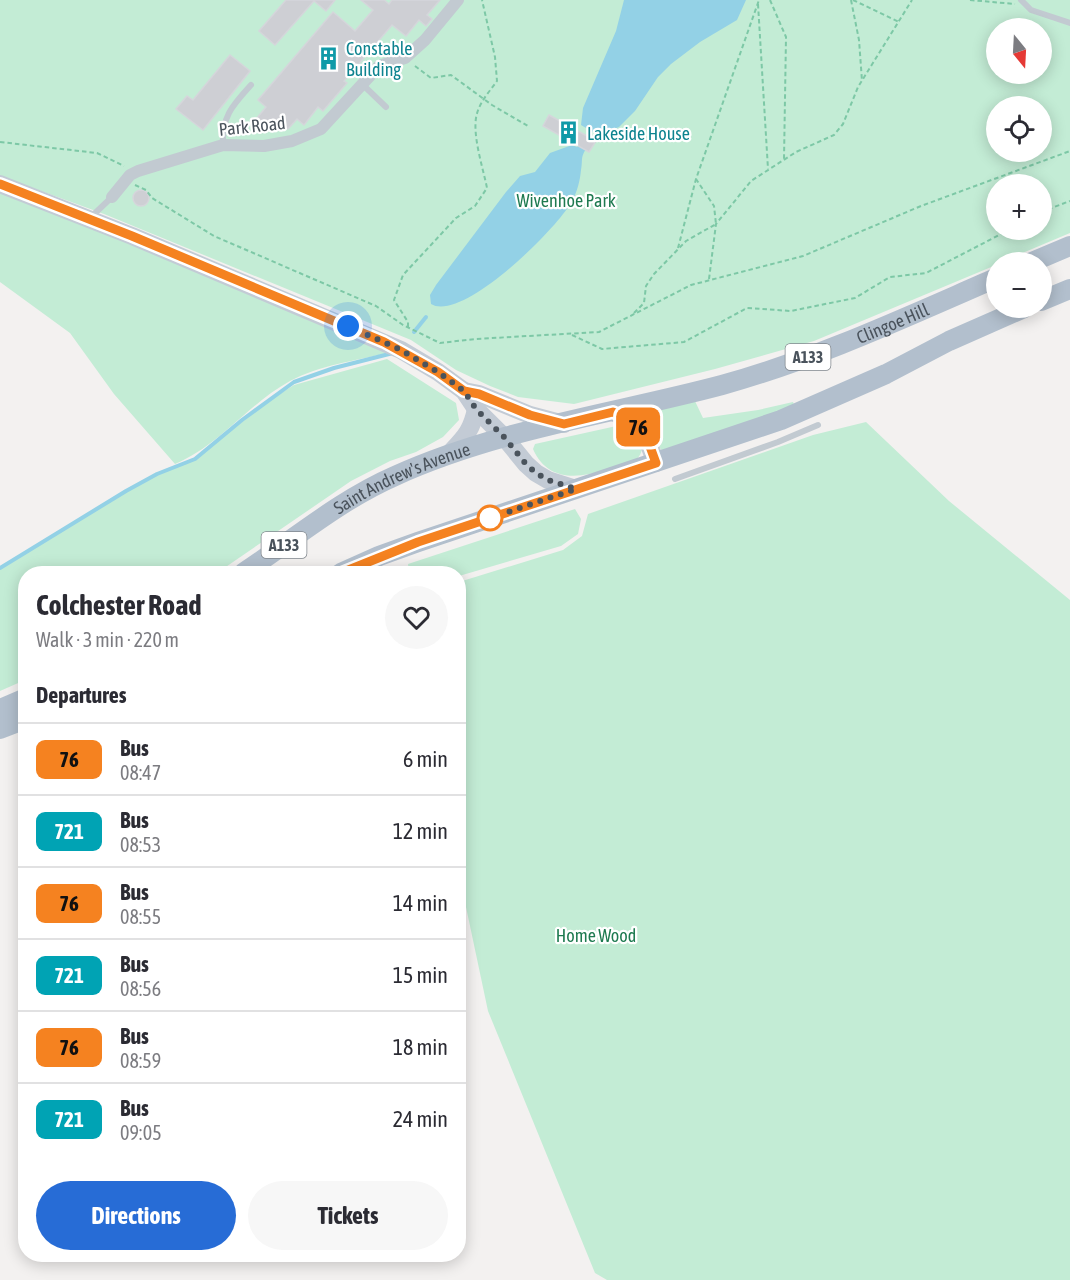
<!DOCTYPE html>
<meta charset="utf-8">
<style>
:root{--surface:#fff;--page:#f7f7f7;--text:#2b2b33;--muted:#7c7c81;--line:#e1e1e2;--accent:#276cd6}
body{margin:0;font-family:"Asap Condensed",sans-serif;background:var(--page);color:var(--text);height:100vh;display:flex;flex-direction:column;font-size:22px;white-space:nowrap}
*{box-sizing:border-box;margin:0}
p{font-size:20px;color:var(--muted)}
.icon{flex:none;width:33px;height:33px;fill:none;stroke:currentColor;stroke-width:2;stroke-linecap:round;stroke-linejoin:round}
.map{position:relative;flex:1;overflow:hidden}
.side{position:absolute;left:18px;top:566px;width:448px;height:696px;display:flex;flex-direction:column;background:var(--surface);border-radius:24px;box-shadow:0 3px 15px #0003}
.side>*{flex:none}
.badge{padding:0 12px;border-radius:9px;font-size:21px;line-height:39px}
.needle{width:39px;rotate:162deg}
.controls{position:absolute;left:986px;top:18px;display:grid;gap:12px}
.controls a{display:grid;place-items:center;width:66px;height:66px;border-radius:50%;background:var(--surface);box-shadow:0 3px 15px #0003;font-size:30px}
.you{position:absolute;width:30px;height:30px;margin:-15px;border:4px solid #fff;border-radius:50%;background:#1a73e8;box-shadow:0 0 0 9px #1a73e833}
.map>.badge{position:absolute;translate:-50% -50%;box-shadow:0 0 0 3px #fff}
h2{padding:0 18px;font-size:22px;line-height:54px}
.round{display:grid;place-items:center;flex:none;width:63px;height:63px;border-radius:32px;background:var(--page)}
.summary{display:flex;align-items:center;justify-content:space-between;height:102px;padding:0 18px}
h1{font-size:28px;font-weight:700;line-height:45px}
.action{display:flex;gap:12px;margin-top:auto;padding:12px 18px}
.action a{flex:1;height:69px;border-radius:36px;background:var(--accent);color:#fff;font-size:24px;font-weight:700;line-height:69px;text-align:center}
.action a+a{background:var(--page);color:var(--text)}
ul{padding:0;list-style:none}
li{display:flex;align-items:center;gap:18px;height:72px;padding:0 18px;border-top:2px solid var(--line)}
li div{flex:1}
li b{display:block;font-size:22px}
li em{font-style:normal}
li .badge{min-width:66px;font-weight:700;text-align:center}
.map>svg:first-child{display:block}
.green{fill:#c3ecd5;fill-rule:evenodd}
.water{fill:#93d1e6}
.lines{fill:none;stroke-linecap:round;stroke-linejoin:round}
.stream{stroke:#93d1e6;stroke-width:4}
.building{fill:#cecfd4;stroke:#d5d6db;stroke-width:1.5}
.path{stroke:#7dc8a6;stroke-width:2;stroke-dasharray:4.5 3;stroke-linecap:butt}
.service{stroke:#c2cad1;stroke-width:6}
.minor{stroke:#c2cad1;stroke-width:12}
.secondary{stroke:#c3cbd5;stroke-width:18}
.primary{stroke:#b2bfcd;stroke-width:20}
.line-casing{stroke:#fff;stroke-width:14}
.line{stroke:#f58220;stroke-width:9}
.walk{stroke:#4a535c;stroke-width:6;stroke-dasharray:0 10.8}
.stop-dot{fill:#fff;stroke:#f58220;stroke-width:3}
.labels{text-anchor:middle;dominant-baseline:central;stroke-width:4.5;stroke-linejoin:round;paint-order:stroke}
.shield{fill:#fff;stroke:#80878d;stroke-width:1.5}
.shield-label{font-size:16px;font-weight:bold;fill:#4a535c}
.culture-label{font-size:18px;fill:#0d838f;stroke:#fff;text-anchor:start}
.street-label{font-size:18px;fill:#4a535c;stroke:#fff}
.park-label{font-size:18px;fill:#1e7a50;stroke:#fff}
</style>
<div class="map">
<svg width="1070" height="1280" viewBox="0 0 1070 1280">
<rect width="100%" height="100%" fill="#f3f1f0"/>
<g class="green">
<path d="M0 0H1070V233L1001 262H996V265L814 341 715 369 574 404 518 397 490 386 456 370 411 340 104 214 0 176ZM996 28H1041V74H996ZM996 106H1041V152H996ZM996 184H1041V230H996Z"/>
<path d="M0 192 87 224 387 353C355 361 320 365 290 381 248 404 219 446 175 464L114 394 70 333 0 282Z"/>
<polygon points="387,359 456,403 459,420 443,437 416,452 390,461 351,481 217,573 26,573 25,680 0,691 0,568 126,491 157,474 195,459 270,400 294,385"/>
<polygon points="694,399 703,418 758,410 793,402 795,407 662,452 652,429 639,416 641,414"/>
<polygon points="866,422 949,501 1070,600 1070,1280 607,1280 595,1273 488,1011 459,874 459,582 563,550 582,536 588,514 813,435"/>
<path d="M621 425C634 431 651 446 636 460 602 471 553 494 533 449L535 444Z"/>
<polygon points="575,509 581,519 578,534 561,546 459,576 459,573 409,573 408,564"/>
</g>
<g class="water">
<polygon points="624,0 746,0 737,20 700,42 671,64 658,77 635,111 619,127 598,135 581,125 583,108 616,31"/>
<path d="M572 145 577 147 579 145 586 149C580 158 583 160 581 170 580 181 577 192 572 201 558 228 462 323 431 304L430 295 436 285 506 192 520 176 535 172 550 153Z"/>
</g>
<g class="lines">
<g class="stream">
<polyline points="414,332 426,317"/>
<polyline points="0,568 126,491 157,474 195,459 242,420 294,382 334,368 393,353"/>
</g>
</g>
<g class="building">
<polygon points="286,0 335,0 326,11 314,1 275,45 259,31"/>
<polygon points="361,0 384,0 389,4 392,0 440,0 427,15 432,19 426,26 419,20 406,36 392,25 344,81 347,83 323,111 318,107 304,125 297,119 288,129 281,123 273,132 257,118 266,107 258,100 333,12 355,31 373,10"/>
<polygon points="230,55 250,71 203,130 176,109 187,96 193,100"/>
<polygon points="549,115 596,141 589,152 543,126"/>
<circle cx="141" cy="198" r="8"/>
</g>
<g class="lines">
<g class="path">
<polyline points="770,0 786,37 784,159"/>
<polyline points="851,0 859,40 862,81"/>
<polyline points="853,0 899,22"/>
<polyline points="970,0 1015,4"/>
<polyline points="758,4 768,169"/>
<polyline points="415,66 431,78 451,75 492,105 528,126"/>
<polyline points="0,142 97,153 124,166"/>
<polyline points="135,185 146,190 152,198 214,236 376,306 403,325 440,343 475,339 599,332 691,285 803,256 921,206 1070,151"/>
<polyline points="1041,212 1070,201"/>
<polyline points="678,248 696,179 759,0"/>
<polyline points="709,279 716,224 751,181 796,152 834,135 843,124 858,87 912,0"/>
<polyline points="634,313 644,303 646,286 654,274 686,241 716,224 714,206 696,179"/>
<path d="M408 327V322L394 300 403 275 456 218 475 206 487 188C483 168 473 138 476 118 478 104 489 92 497 81L495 57 482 0"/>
<polyline points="572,335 602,349 684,342 747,308 791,311 855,298 890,277 926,273 1003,233 1007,230"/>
</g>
<g class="service">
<polyline points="1021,0 1031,10 1070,23"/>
<polyline points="362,84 386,107"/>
<path d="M223 145C222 116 232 106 251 85"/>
<polyline points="92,216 112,197"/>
<polyline points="675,479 778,442 818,425"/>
</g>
<polyline class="minor" points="112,197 130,175 138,171 223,145 264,146 292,141 321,129 379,66 405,58 425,40 458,0"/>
<g class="secondary">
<polyline points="0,184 132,236 401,350 438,372 464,391 476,409 504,437 526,464 536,473 548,480 576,489"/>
<polyline points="464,391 479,394 530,415 564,424"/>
<path d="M613 412C643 427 645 432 656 463"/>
<path d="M451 452C465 437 472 430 476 409"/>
</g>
<g class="primary">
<polyline points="1032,262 1070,246"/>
<polyline points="1041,301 1070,289"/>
<path id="s1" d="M243 573C293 540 340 500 395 476 499 429 613 414 722 385 816 359 906 317 996 278"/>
<polyline points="341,573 379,556 418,542 781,420 886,374 949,341 1024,308"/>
<polyline points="0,709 26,698"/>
<polyline points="0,729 26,719"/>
</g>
</g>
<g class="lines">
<defs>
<polyline id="line" points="0,184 132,236 384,342 438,372 464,391 479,394 530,415 564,424 613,412 633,422 645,433 656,463 418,542 341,573"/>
</defs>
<use href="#line" class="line-casing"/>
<use href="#line" class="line"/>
<polyline class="walk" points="348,326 401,350 438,372 464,391 476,409 504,437 526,464 536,473 548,480 576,489 490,518"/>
</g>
<defs>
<symbol id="building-bare" viewBox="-9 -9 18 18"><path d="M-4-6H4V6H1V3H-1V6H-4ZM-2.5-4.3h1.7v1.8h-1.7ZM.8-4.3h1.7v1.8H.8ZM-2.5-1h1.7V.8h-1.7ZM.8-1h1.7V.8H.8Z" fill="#0f9aa8" stroke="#fff" stroke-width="2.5" paint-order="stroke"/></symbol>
</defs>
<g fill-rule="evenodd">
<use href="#building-bare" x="312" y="42" width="33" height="33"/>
<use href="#building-bare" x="552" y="116" width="33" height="33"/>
</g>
<circle class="stop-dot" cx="490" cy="518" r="12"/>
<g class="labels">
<g class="shield">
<rect x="785.5" y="344" width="45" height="26" rx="4.5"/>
<rect x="261.5" y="532" width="45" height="26" rx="4.5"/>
</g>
<g class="shield-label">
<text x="808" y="357">A133</text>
<text x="284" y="545">A133</text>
</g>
<g class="culture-label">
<text x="346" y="48">Constable<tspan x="346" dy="21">Building</tspan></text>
<text x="587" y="133">Lakeside House</text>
</g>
<g class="street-label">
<text transform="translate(252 126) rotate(-6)">Park Road</text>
<text stroke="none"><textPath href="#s1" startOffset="702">Clingoe Hill</textPath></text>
<text stroke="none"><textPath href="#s1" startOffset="186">Saint Andrew's Avenue</textPath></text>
</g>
<g class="park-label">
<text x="566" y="200">Wivenhoe Park</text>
<text x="596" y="935">Home Wood</text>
</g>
</g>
</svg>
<div class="controls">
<a><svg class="needle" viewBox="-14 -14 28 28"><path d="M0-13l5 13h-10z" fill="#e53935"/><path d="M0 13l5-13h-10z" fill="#7c7c81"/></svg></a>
<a><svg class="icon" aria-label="locate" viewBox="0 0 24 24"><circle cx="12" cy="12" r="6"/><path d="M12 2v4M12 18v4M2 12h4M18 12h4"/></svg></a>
<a>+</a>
<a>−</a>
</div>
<div class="you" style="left:348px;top:326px"></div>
<b class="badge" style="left:638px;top:427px;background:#f58220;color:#111">76</b>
<section class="side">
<div class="summary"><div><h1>Colchester Road</h1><p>Walk · 3 min · 220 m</p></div><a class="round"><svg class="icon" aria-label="heart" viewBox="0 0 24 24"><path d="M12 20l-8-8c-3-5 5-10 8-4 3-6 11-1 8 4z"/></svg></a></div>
<h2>Departures</h2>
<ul>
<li><span class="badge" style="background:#f58220;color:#111">76</span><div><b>Bus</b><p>08:47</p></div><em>6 min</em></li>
<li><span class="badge" style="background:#00a3b4;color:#fff">721</span><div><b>Bus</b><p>08:53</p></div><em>12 min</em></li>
<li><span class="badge" style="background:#f58220;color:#111">76</span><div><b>Bus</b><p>08:55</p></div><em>14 min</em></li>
<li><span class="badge" style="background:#00a3b4;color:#fff">721</span><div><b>Bus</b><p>08:56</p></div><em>15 min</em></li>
<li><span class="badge" style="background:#f58220;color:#111">76</span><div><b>Bus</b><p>08:59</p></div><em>18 min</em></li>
<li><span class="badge" style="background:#00a3b4;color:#fff">721</span><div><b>Bus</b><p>09:05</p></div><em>24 min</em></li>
</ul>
<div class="action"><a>Directions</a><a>Tickets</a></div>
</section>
</div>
